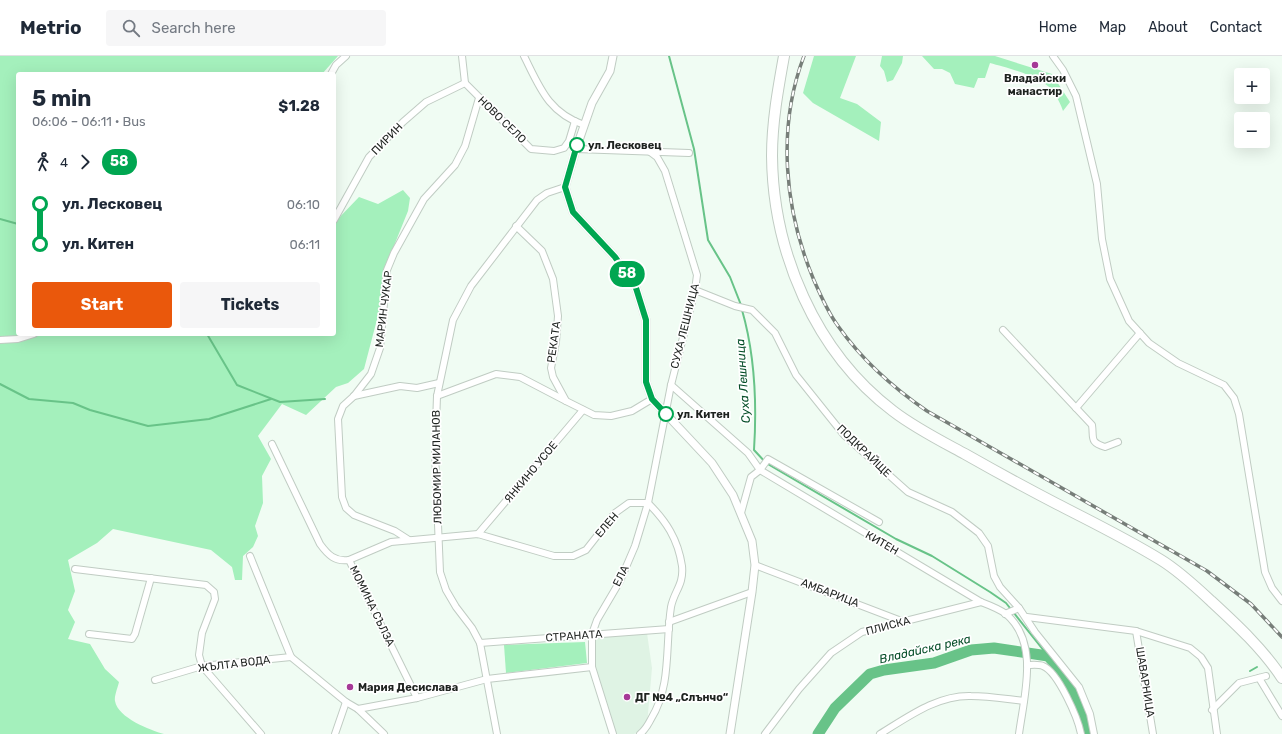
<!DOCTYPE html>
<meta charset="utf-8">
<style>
:root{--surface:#fff;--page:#f6f6f7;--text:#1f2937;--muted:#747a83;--line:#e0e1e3;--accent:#ea580c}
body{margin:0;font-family:Rubik,sans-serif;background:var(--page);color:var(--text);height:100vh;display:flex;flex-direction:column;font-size:15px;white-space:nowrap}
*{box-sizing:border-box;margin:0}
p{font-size:13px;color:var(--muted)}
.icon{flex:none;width:22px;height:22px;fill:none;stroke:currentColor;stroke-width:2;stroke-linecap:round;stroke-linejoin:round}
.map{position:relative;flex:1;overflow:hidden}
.side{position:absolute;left:16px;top:16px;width:320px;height:264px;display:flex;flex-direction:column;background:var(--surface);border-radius:4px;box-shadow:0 4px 16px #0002}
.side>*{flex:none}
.badge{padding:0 8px;border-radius:13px;font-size:14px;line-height:26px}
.tools{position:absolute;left:1234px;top:12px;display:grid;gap:8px}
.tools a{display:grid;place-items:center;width:36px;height:36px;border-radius:4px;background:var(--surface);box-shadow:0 4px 16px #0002;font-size:20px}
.map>.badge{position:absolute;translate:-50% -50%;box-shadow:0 0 0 2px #fff}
.legs{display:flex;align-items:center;gap:6px;height:44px;padding:0 16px;font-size:13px}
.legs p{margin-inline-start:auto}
.summary{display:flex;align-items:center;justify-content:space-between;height:68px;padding:0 16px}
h1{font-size:22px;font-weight:700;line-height:30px}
.action{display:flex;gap:8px;margin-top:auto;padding:8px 16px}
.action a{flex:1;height:46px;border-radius:4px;background:var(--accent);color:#fff;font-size:16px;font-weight:700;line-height:46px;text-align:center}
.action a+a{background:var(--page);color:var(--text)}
ul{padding:0 16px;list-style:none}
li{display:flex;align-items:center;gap:14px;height:40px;font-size:15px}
li i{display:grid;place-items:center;width:6px;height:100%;margin:0 5px;background:currentColor}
li i::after{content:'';width:10px;height:10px;margin:-5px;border:3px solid;border-radius:50%;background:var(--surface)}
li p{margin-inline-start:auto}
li:first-child i{background:linear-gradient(#0000 50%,currentColor 0)}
li:last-child i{background:linear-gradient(currentColor 50%,#0000 0)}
header{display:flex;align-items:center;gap:24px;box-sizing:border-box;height:56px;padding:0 20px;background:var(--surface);border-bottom:1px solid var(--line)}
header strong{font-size:19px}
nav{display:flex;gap:22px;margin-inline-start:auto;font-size:14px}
.search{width:280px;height:36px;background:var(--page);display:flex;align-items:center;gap:10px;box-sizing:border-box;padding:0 14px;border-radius:4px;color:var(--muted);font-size:15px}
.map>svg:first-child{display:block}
.built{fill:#dff3e4}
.green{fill:#a4f0bc}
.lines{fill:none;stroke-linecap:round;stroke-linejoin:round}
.stream{stroke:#68c388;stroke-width:2}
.river{stroke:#68c388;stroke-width:11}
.minor-casing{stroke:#c0ccc3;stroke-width:8}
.tertiary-casing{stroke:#c0ccc3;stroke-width:9}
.trunk-casing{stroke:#c0ccc3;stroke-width:12}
.minor{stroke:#fff;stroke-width:6}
.tertiary{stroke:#fff;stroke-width:7}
.trunk{stroke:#fff;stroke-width:10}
.rail-casing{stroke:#777e79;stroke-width:3.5}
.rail{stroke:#fff;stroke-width:2;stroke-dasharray:6;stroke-linecap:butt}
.line-1-casing{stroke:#fff;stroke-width:9}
.line-1{stroke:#00a651;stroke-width:6}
.poi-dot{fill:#a63997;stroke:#fff;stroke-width:1.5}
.stop-1-dot{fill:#fff;stroke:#00a651;stroke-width:2}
.labels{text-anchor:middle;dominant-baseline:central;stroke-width:3.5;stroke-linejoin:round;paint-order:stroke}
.poi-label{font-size:11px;font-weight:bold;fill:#1f2320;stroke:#fff;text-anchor:start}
.street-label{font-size:11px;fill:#1f2320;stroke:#fff}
.stop-label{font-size:11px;font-weight:bold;fill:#1f2320;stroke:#fff;text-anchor:start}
.water-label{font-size:12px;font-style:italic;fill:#054e28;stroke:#fff}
</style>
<header>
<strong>Metrio</strong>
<div class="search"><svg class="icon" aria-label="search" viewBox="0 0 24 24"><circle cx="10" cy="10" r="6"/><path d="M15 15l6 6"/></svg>Search here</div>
<nav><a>Home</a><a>Map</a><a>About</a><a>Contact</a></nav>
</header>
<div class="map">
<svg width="1282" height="678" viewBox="0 0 1282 678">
<rect width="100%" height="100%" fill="#f0fcf3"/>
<polygon class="built" points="647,577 652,612 647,669 634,678 615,678 596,613 596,583 597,581"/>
<g class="green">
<path d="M0 0H338L322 18H18V278H334V167L359 141 378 148 403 134 410 142 408 155 385 212 380 252 364 313 348 327 336 331 306 359 282 348 258 380 271 403 262 420 263 447 255 470 258 480 253 491 243 500 242 524H235L232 511 211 494 113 473 97 487 68 504 75 535 68 554 75 566 68 583 90 588 105 613 119 626C118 631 114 640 115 645 118 662 150 674 164 678H0Z"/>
<polygon points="814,0 856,0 840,42 857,48 881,66 879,85 813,47 803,37"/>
<polygon points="882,0 903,0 902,7 893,24 887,26 884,15 880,10"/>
<path d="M922 0H995L1052 18 1070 46 1063 55C1061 49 1058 43 1055 38 1045 21 1008 12 990 7L985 22H978L974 32 955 28 950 17 942 13H934Z"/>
<polygon points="585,586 587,607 506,617 504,589"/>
</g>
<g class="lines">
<g class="stream">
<polyline points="669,0 694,93 708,184 730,221 741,249"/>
<polyline points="0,163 18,168"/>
<path d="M742 254C755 299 757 347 754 394L766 407 896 483 932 500 990 536 1006 547 1048 600"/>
<polyline points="207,278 237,329 280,346 325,343"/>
<polyline points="0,328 29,343 73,347 90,354 148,370 209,363 271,343"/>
<polyline points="1250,615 1257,611"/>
</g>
<path class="river" d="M818 678 835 652 870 618 884 614 934 607 971 594 994 592 1048 600C1070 623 1082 647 1089 678"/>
<defs>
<g id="minor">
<polyline points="462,0 465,27 531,93 554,95 564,92 569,85 575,65"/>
<path d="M524 0C540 32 548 56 584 69"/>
<polyline points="1053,0 1063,14 1076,40 1097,128 1102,183 1110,223 1129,265 1149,287 1178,307 1224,329 1234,342 1239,358 1265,516 1272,532 1282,545"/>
<polyline points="331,18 336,9 346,0"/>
<polyline points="576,93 689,97"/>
<polyline points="334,164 369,101 403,66 426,46 465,27"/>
<polyline points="516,170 542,195 553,223 558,260 556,286 551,312 553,321 566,345 594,359 611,360 632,355 652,343"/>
<polyline points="695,234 735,250 752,254 775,277 796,319 844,379 908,436 952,456 979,477 988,490 994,520 1000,531 1019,552 1035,576 1079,631 1090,658 1094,678"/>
<path d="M1003 274 1092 369C1094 382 1089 386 1105 391L1118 386"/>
<polyline points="0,284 18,283 34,278"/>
<polyline points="671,329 748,397 760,414 751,421 741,457"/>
<polyline points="354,340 400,330 417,332 439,327"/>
<polyline points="437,340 496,318 520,321 566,345"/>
<polyline points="1076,352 1140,277"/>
<path d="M272 388 320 488C328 499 335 506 349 504L417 642"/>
<path d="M879 466 768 403 760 414 981 546C989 549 999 553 1006 558 1040 587 1024 640 1019 678"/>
<polyline points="478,478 583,354"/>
<polyline points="409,484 395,475 354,459 346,452 342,441 338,363 343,350 354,340 371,318 380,292 387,214 394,197 424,143 455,109 465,90 479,42"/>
<polyline points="250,500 291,601 346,646 358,653 384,678"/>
<path d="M349 504 391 486 478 478 554 500H573L586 494 615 457 629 447H648C666 465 678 483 682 510 684 529 674 535 671 551 665 589 672 629 651 663 648 669 645 674 640 678"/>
<polyline points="755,509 904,566"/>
<polyline points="75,513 206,529 214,536 215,543 202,577 199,599 202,610 261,678"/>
<polyline points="1005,558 1019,552"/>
<polyline points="1027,561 1136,575 1190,592 1201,601 1208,612 1217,678"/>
<polyline points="669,566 752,536"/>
<polyline points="1136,575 1153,678"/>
<polyline points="89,578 132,583 135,578 151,522"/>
<polyline points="480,587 669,573"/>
<path d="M1027 609C1031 609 1039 608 1043 610 1058 616 1078 662 1081 678"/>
<polyline points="1259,622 1282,660"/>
<polyline points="155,624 202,610 291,601"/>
<polyline points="358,653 417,642 487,623 592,611"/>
<polyline points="1212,654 1239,627 1266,620"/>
<polyline points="335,678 346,646"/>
<polyline points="497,678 480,587 472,572 456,551 446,534 440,516 435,397 437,340 453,264 471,230 537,144 547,137 565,131"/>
<polyline points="613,678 592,611 592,578 597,564 620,525 635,490 648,447 671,329 695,234 697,219 665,115 657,101 649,95"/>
<polyline points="765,678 799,633 831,597 862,576 981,546"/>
<path d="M880 678C908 661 937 639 971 640 988 640 1006 643 1024 645"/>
</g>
<polyline id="tertiary" points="613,0 610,15 592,47 576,93 565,131 573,156 615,201 636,232 646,264 646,326 652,343 712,407 733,439 752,485 755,509 752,536 730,678"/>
<path id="trunk" d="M784 0C778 33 772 66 772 100 773 196 815 296 893 355 915 372 941 385 965 398 995 415 1026 432 1057 448 1092 466 1127 483 1161 504 1179 515 1196 531 1211 545 1237 569 1263 593 1282 622"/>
</defs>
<use href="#minor" class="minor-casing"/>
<use href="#tertiary" class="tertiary-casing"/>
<use href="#trunk" class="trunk-casing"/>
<use href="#minor" class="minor"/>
<use href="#tertiary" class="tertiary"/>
<use href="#trunk" class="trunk"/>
<defs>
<path id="rail" d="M804 0C777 71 784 152 813 222 820 238 827 255 838 270 862 304 892 331 927 355L1207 515 1251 548 1282 581"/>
</defs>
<use href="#rail" class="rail-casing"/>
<use href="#rail" class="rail"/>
</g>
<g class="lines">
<defs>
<polyline id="line-1" points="577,89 565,131 573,156 615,201 636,232 646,264 646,326 652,343 666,358"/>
</defs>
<use href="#line-1" class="line-1-casing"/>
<use href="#line-1" class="line-1"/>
</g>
<g class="poi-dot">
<circle cx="1035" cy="9" r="4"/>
<circle cx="350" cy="631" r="4"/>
<circle cx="627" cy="641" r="4"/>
</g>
<g class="stop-1-dot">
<circle cx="577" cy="89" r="7"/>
<circle cx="666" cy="358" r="7"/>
</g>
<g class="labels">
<g class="poi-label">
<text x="1035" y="22" text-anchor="middle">Владайски<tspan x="1035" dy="13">манастир</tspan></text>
<text x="358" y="631">Мария Десислава</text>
<text x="635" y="641">ДГ №4 „Слънчо“</text>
</g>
<g class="street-label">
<text transform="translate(502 64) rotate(44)">НОВО СЕЛО</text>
<text transform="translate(387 83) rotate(-46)">ПИРИН</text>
<text transform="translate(384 253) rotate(-83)">МАРИН ЧУКАР</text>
<text transform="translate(685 270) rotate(-76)">СУХА ЛЕШНИЦА</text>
<text transform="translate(554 286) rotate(-82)">РЕКАТА</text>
<text transform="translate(864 395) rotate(44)">ПОДКРАЙЩЕ</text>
<text transform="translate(437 411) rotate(-91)">ЛЮБОМИР МИЛАНОВ</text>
<text transform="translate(531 416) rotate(-50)">ЯНКИНО УСОЕ</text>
<text transform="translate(607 469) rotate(-49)">ЕЛЕН</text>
<text transform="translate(882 487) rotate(30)">КИТЕН</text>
<text transform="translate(621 520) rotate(-64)">ЕЛА</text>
<text transform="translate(830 537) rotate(21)">АМБАРИЦА</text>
<text transform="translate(372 550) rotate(64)">МОМИНА СЪЛЗА</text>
<text transform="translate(888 570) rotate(-15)">ПЛИСКА</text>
<text transform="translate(574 580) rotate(-4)">СТРАНАТА</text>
<text transform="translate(234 608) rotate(-7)">ЖЪЛТА ВОДА</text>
<text transform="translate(1145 626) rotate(81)">ШАВАРНИЦА</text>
</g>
<g class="stop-label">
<text x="588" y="89">ул. Лесковец</text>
<text x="677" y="358">ул. Китен</text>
</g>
<g class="water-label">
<text transform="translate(743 325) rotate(-94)">Суха Лешница</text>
<text transform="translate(925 593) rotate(-13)">Владайска река</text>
</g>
</g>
</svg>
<div class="tools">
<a>+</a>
<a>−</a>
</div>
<b class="badge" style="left:627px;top:218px;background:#00a651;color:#fff">58</b>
<section class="side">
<div class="summary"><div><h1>5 min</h1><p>06:06 – 06:11 · Bus</p></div><b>$1.28</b></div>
<div class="legs"><svg class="icon" aria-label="walk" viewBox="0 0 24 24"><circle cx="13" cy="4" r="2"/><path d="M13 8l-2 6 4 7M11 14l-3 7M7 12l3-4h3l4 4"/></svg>4<svg class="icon" aria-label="forward" viewBox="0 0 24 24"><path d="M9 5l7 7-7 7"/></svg><b class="badge" style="background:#00a651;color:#fff">58</b></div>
<ul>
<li><i style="color:#00a651"></i><b>ул. Лесковец</b><p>06:10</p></li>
<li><i style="color:#00a651"></i><b>ул. Китен</b><p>06:11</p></li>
</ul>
<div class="action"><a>Start</a><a>Tickets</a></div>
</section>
</div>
